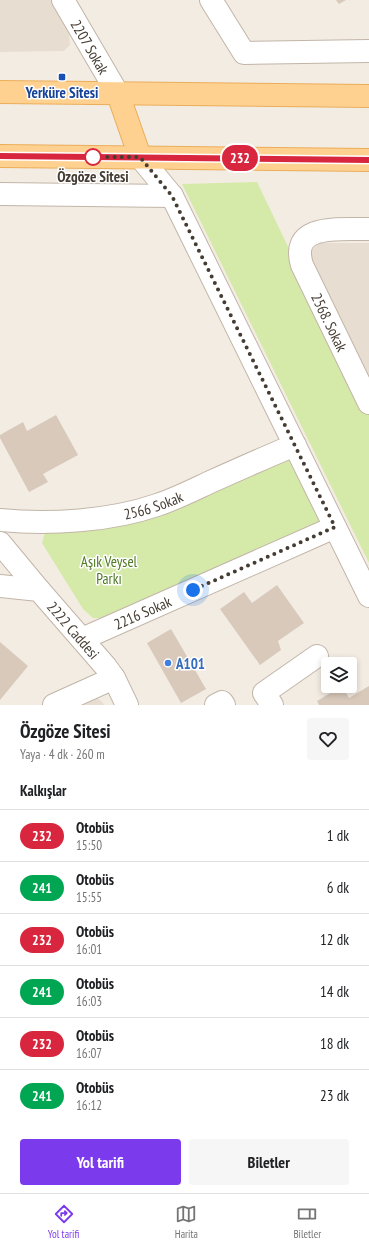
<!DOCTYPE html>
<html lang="tr">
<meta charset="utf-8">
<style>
:root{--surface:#fff;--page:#f6f6f6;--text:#202124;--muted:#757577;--line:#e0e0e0;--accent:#7c3aed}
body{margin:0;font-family:"PT Sans Narrow",sans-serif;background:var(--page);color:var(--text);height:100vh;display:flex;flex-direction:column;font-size:15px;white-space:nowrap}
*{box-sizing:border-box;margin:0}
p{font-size:13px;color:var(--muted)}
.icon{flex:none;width:22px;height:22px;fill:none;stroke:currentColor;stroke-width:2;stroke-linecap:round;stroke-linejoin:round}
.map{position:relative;height:705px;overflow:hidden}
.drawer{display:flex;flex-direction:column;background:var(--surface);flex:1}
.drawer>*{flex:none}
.badge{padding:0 8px;border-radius:13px;font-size:14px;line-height:26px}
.fabs{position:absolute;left:321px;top:657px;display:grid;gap:8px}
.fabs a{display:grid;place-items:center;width:36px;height:36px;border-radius:4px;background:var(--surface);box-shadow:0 2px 6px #0003;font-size:20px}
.you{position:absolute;width:20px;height:20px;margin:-10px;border:3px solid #fff;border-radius:50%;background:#1a73e8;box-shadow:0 0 0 6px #1a73e833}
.map>.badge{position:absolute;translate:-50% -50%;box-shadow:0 0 0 2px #fff}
h2{padding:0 20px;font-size:15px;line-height:36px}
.round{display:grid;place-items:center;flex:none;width:42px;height:42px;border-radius:4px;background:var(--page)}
.overview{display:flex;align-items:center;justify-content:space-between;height:68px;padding:0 20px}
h1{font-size:19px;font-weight:600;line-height:30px}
.primary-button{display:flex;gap:8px;margin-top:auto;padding:8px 20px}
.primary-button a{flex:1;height:46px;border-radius:4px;background:var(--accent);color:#fff;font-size:16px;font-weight:600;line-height:46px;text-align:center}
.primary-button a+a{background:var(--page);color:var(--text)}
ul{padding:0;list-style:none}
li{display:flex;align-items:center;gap:12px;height:52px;padding:0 20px;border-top:1px solid var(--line)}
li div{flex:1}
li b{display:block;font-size:15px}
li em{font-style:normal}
li .badge{min-width:44px;font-weight:700;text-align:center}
.tabs{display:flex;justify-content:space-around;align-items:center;height:56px;border-top:1px solid var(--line);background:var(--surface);font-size:11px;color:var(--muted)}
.tabs a{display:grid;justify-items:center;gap:2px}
.tabs .on{color:var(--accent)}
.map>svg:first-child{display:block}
.residential{fill:#e7ddd1}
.green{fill:#d5eaa9}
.building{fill:#d8c9bb}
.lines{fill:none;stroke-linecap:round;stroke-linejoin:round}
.minor-casing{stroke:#c2b5a8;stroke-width:24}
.major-casing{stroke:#eaad5a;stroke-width:24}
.minor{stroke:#fff;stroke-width:22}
.major{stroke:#ffd190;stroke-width:22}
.line-casing{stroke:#fff;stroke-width:9}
.line{stroke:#d7263d;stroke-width:6}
.walk{stroke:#453c33;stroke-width:4;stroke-dasharray:0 7.2}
.transit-dot{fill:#1a4fb4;stroke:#fff;stroke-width:1.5}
.stop-dot{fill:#fff;stroke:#d7263d;stroke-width:2}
.shop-dot{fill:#3f7fe0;stroke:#fff;stroke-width:1.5}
.labels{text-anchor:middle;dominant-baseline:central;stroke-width:3;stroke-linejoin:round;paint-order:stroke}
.street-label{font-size:15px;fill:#453c33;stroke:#fff}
.transit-label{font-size:15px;font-weight:bold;fill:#164399;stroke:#fff}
.stop-label{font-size:15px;font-weight:bold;fill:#453c33;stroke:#fff}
.park-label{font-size:15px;fill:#4f7924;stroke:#fff}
.shop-label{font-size:15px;font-weight:bold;fill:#366cbe;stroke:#fff;text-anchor:start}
</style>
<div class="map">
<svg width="369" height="705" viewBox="0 0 369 705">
<rect width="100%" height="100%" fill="#f3ece3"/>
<g class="residential">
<polygon points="0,0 53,0 68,26 70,45 64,51 0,52"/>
<polygon points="319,243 369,243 369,380 309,253"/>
<polygon points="97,698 102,702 104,705 76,705 89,699"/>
</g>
<g class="green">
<polygon points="257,182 369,415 369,563 182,184"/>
<polygon points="287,457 322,524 105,618 93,618 83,609 42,543 46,529 121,526 182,506"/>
</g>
<g class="building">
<polygon points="336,0 346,0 339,4"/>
<polygon points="56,415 78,455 43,474 48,482 29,492 0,438 0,435 23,422 27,431"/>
<polygon points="277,585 304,623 278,641 281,650 260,665 220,609 244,592 252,603"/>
<polygon points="171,629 206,689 181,703 147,643"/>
<polygon points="0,642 28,666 0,700"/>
<polygon points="342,686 349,698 369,686 369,705 319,705 317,701"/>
</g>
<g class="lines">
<defs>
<g id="minor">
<path id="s1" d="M63 0 118 94"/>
<polyline points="211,0 244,53 369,51"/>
<polyline points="140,157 172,196 369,596"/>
<polyline points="0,194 172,196"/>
<path id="s2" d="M369 229C342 230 289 222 302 265L369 403"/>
<path id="s3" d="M0 520C49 525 111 521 157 505 175 499 191 491 208 483 237 470 266 457 295 445"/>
<polyline points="0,543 39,590"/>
<path id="s4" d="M0 586 39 590 106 667 114 678 127 705"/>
<path id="s5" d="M82 639 335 527"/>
<polyline points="54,705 114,678"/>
<polyline points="216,705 222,702 224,705"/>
<polyline points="272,705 264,693 317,656"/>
</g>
<g id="major">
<polyline points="0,92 369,96"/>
<polyline points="118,94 140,157"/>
<polyline points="0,156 369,160"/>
</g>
</defs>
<use href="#minor" class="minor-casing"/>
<use href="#major" class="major-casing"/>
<use href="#minor" class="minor"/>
<use href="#major" class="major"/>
</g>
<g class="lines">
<defs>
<polyline id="line" points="0,156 369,160"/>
</defs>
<use href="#line" class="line-casing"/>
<use href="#line" class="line"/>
<polyline class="walk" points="93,157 140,157 172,196 335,527 193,590"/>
</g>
<rect class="transit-dot" x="58" y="73" width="8" height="8" rx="2"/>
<circle class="stop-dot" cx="93" cy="157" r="8"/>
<circle class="shop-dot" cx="168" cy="663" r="4"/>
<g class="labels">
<g class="street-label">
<text stroke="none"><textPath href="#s1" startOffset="54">2207 Sokak</textPath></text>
<text stroke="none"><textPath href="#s2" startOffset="157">2568. Sokak</textPath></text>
<text stroke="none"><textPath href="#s3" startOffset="155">2566 Sokak</textPath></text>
<text stroke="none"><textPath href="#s5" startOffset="66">2216 Sokak</textPath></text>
<text stroke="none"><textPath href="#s4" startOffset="92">2222 Caddesi</textPath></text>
</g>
<g class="transit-label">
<text x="62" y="92">Yerküre Sitesi</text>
</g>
<g class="stop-label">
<text x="93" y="176">Özgöze Sitesi</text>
</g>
<g class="park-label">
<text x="109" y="561">Aşık Veysel<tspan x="109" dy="17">Parkı</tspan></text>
</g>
<g class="shop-label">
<text x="176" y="663">A101</text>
</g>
</g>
</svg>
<div class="fabs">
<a><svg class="icon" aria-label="layers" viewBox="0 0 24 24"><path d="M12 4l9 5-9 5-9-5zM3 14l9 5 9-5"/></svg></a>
</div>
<div class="you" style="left:193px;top:590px"></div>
<b class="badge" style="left:240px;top:158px;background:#d7263d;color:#fff">232</b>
</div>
<section class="drawer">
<div class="overview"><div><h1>Özgöze Sitesi</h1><p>Yaya · 4 dk · 260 m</p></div><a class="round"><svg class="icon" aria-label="heart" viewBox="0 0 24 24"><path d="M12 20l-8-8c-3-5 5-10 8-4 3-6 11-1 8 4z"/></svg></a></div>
<h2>Kalkışlar</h2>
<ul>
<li><span class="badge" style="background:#d7263d;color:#fff">232</span><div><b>Otobüs</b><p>15:50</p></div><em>1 dk</em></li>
<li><span class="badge" style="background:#00a651;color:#fff">241</span><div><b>Otobüs</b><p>15:55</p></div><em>6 dk</em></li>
<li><span class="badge" style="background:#d7263d;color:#fff">232</span><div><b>Otobüs</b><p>16:01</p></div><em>12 dk</em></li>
<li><span class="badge" style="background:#00a651;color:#fff">241</span><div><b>Otobüs</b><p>16:03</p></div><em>14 dk</em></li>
<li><span class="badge" style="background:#d7263d;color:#fff">232</span><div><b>Otobüs</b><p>16:07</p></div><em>18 dk</em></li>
<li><span class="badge" style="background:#00a651;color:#fff">241</span><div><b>Otobüs</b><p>16:12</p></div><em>23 dk</em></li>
</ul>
<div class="primary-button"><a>Yol tarifi</a><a>Biletler</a></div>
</section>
<nav class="tabs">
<a class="on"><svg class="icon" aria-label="directions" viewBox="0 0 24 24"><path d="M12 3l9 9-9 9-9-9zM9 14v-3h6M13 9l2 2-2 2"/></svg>Yol tarifi</a>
<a><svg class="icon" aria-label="map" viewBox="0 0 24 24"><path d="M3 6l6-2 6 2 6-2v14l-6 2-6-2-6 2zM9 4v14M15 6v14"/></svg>Harita</a>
<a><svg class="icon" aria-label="tickets" viewBox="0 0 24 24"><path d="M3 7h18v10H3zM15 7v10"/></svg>Biletler</a>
</nav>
